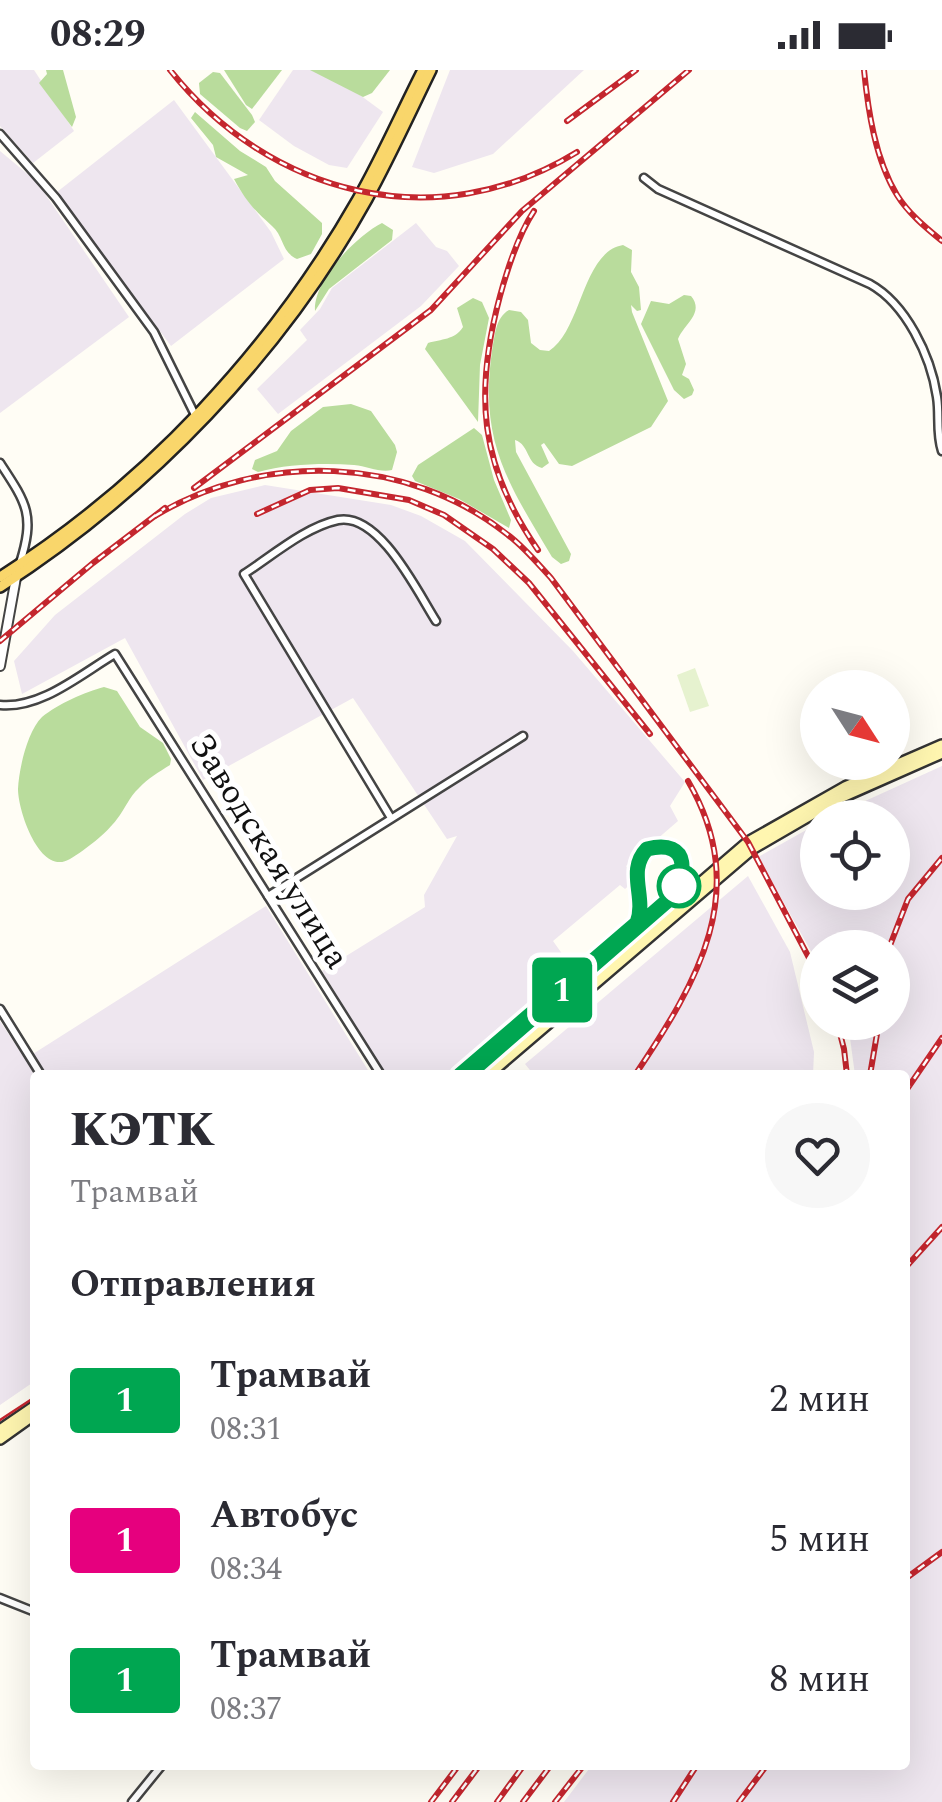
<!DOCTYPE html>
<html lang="ru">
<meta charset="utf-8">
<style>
:root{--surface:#fff;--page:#f7f7f7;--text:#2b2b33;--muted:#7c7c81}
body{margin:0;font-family:Spectral,serif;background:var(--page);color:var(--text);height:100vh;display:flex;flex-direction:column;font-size:38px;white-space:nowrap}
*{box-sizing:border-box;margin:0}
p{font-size:32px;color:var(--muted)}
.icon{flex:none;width:55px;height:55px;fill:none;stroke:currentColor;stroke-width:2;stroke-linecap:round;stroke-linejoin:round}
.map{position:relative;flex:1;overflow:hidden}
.drawer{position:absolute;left:30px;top:1000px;width:880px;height:700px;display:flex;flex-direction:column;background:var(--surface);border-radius:10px;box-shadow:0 10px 40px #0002}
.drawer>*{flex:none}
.badge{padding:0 20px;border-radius:8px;font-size:35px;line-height:65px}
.needle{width:65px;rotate:126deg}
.buttons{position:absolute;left:800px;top:600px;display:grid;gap:20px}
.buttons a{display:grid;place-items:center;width:110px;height:110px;border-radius:50%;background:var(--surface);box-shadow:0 10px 40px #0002;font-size:50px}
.map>.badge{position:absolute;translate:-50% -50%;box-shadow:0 0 0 5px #fff}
h2{padding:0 40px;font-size:38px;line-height:90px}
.round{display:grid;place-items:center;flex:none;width:105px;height:105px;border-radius:52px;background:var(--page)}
.headline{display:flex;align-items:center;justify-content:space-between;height:170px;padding:0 40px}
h1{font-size:48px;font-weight:800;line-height:75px}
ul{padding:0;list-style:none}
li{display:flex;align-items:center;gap:30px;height:140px;padding:0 40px}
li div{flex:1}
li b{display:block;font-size:38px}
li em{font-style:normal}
li .badge{min-width:110px;font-weight:700;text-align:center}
.status{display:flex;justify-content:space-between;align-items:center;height:70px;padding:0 50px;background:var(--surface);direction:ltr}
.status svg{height:28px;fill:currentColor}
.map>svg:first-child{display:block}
.industrial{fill:#eee6ef}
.forest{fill:#b9dc9c}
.pitch{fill:#e6f2cf}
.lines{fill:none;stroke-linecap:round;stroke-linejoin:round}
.minor-casing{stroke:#444;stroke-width:11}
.tertiary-casing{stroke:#444;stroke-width:12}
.secondary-casing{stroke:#333;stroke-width:14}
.primary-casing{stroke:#222;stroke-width:14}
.minor{stroke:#fff;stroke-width:6}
.tertiary{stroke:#fff;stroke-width:8}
.secondary{stroke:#fff6b0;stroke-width:9}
.primary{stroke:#f9d66b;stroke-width:9}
.tram{stroke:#c4262e;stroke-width:2.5}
.rail-casing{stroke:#c4262e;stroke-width:6}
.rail{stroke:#fff;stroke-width:2.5;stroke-dasharray:8;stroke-linecap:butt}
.line-casing{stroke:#fff;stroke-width:22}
.line{stroke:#00a651;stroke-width:15}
.stop-dot{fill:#fff;stroke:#00a651;stroke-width:5}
.labels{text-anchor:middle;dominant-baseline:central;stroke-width:10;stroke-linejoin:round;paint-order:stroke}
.street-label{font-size:35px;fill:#111;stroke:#fff}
</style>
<div class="status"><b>08:29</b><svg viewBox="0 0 49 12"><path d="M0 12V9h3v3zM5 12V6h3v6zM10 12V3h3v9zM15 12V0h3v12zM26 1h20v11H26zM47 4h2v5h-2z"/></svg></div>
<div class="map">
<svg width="942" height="1732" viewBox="0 0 942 1732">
<rect width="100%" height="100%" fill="#fffdf5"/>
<g class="industrial">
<polygon points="0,0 34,0 74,61 33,93 0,56"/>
<polygon points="293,0 326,0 383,42 347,98 329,95 294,76 259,50"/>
<polygon points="450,0 584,0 493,84 434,103 412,97"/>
<polygon points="174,30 271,162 284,189 171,276 57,122"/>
<polygon points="0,81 37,112 129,247 0,343"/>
<polygon points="416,153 436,177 447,181 459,196 421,236 278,344 257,319 307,270 300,260 320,239 332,218"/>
<polygon points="265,415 391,435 421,446 465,471 573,581 685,712 670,736 678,751 626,796 636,809 625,819 620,815 553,871 563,885 556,891 566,902 447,1005 386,1005 322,901 425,837 424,825 457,766 447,769 353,628 203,710 125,568 22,624 14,591 55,545 185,444 211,428"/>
<polygon points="942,696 942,1732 564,1732 592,1695 905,1695 905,1005 855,1005 848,953 892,952 892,878 818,878 817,892 758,787 817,754 818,822 892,822 892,748 830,747"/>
<polygon points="748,806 790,882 814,982 813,1005 534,1005 525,994"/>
<polygon points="266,836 371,1005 35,1005 35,1311 0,1335 0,951 25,989"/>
</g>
<g class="forest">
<polygon points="46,0 63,0 76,47 72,57 39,13 47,4"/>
<polygon points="224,0 282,0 252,39 246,35"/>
<polygon points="310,0 390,0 372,23 363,27"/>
<polygon points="213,2 220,3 252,45 255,52 247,61 240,58 200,24 199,13"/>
<path d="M195 42 240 81 266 97 275 111 322 153V164L311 184 297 189C281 182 284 166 272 156 253 139 246 131 234 109L248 105 216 87 213 75 191 48Z"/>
<path d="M382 153 393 160 392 170 329 219 315 241C313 211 356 166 382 153Z"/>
<path d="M623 175 632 180 631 202 639 217 641 240 637 241 631 235 632 242 668 331 651 357 572 396 559 394 544 373 541 375 549 393 542 398C526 394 530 375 515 370L516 382 571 484 569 491 561 494 552 487C508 413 479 372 492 281 495 266 495 248 509 240L521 242 528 250 531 273 540 280 549 281C582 260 582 182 623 175Z"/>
<path d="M684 225 691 226C705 243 684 254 678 269L686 294 682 305 689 309 694 320 692 325 684 329 674 320 641 254 651 231 669 234Z"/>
<path d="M473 228 482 232 489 248 480 295 478 352 425 279 428 273C441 269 455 270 463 257L457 238Z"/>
<path d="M351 334 371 341 395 375 397 382 392 400C380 403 367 396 354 395 323 393 288 394 258 402L252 399 255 390 277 381 291 361 323 337Z"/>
<polygon points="474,358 482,365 494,410 511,450 509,458 459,429 415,411 412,406 418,395"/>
<path d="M104 617 117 621 140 657 163 673 171 689 170 695C159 702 148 708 139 718 129 727 125 739 117 749 107 763 85 780 70 789 40 807 18 741 18 719 19 699 27 662 42 647 58 634 85 622 104 617Z"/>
</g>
<polygon class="pitch" points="695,598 709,636 690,642 677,605"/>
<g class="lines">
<defs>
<g id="minor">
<polyline points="0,64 56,128 154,262 197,349"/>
<path d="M644 108 658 119 870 214C906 234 931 286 937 327 940 345 936 363 942 381"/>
<path d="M0 393C27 434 35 445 20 493"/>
<path d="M0 635C41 639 81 604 115 584L381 1005"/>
<path d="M391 748 244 504C272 486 305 457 338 450 379 442 417 521 436 551"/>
<polyline points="268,826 523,666"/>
<polyline points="0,939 41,1005"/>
<polyline points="0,1528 35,1542"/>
<polyline points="132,1732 162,1695"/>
</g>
<polyline id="tertiary" points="0,596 17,502"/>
<g id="secondary">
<polyline points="477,1005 748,772 845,717 942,675"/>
<polyline points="488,1005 752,779 838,729 942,683"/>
<polyline points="0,1360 35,1336"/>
<polyline points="0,1369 35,1344"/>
</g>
<g id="primary">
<path d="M0 507C147 414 272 280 358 129 382 87 401 43 423 0"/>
<path d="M0 517C149 421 281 284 367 129 390 87 410 43 431 0"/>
</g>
</defs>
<use href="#minor" class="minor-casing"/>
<use href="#tertiary" class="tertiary-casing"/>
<use href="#secondary" class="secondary-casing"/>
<use href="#primary" class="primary-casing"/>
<use href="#minor" class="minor"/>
<use href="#tertiary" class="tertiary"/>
<use href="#secondary" class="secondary"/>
<use href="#primary" class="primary"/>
<g class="tram">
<path d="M459 1005 637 853C647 827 626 801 647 779 692 768 688 808 666 832L467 1005"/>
<polyline points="0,1350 35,1327"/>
</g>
<defs>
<g id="rail">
<path d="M170 0C269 125 436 169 577 82"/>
<path d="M864 0C868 40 875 89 897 125 908 143 925 157 942 171"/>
<polyline points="567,51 636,0"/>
<path d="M534 141C518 165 508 197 500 226 474 323 479 395 538 480"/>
<polyline points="194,418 431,240 522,141 689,0"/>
<polyline points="257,444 310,420 338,418 409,430 444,445 493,479 529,513 650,664"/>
<path d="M155 446C262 381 408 385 508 465 524 477 537 493 551 508L748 772 818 905"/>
<polyline points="0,571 93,493 165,438"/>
<polyline points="889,878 908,829 942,788"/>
<polyline points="837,952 844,979 847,1005"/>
<path d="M635 1005C698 911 752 821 688 711"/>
<polyline points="870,1005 879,952"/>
<polyline points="905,1022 942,968"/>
<polyline points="905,1198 942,1157"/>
<polyline points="905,1509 942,1482"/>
<polyline points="431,1732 459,1695"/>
<polyline points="452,1732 480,1695"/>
<polyline points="497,1732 524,1695"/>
<polyline points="523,1732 551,1695"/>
<polyline points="555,1732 584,1695"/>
<polyline points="673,1732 697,1695"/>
<polyline points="739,1732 767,1695"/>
</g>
</defs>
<use href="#rail" class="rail-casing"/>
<use href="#rail" class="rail"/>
</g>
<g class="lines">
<defs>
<path id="line" d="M460 1005 637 853C647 827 626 801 647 779 692 768 688 807 666 832L467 1005"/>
</defs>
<use href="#line" class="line-casing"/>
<use href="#line" class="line"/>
</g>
<circle class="stop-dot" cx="679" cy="816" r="20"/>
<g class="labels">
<g class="street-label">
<text transform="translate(269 781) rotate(58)">Заводская улица</text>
</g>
</g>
</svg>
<div class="buttons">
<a><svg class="needle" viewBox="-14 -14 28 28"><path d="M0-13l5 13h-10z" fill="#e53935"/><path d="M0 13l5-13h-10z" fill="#7c7c81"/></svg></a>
<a><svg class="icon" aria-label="locate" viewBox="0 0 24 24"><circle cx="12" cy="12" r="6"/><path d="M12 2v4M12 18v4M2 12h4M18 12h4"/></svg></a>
<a><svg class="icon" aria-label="layers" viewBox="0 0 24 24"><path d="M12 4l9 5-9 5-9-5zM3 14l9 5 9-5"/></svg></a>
</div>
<b class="badge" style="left:562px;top:920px;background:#00a651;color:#fff">1</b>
<section class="drawer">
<div class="headline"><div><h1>КЭТК</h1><p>Трамвай</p></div><a class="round"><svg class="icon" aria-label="heart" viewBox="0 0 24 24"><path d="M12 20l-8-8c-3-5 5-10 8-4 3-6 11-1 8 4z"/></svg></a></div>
<h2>Отправления</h2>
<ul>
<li><span class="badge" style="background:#00a651;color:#fff">1</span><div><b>Трамвай</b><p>08:31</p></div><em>2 мин</em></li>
<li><span class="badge" style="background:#e6007e;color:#fff">1</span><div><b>Автобус</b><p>08:34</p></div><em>5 мин</em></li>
<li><span class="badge" style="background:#00a651;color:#fff">1</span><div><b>Трамвай</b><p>08:37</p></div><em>8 мин</em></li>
</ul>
</section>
</div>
